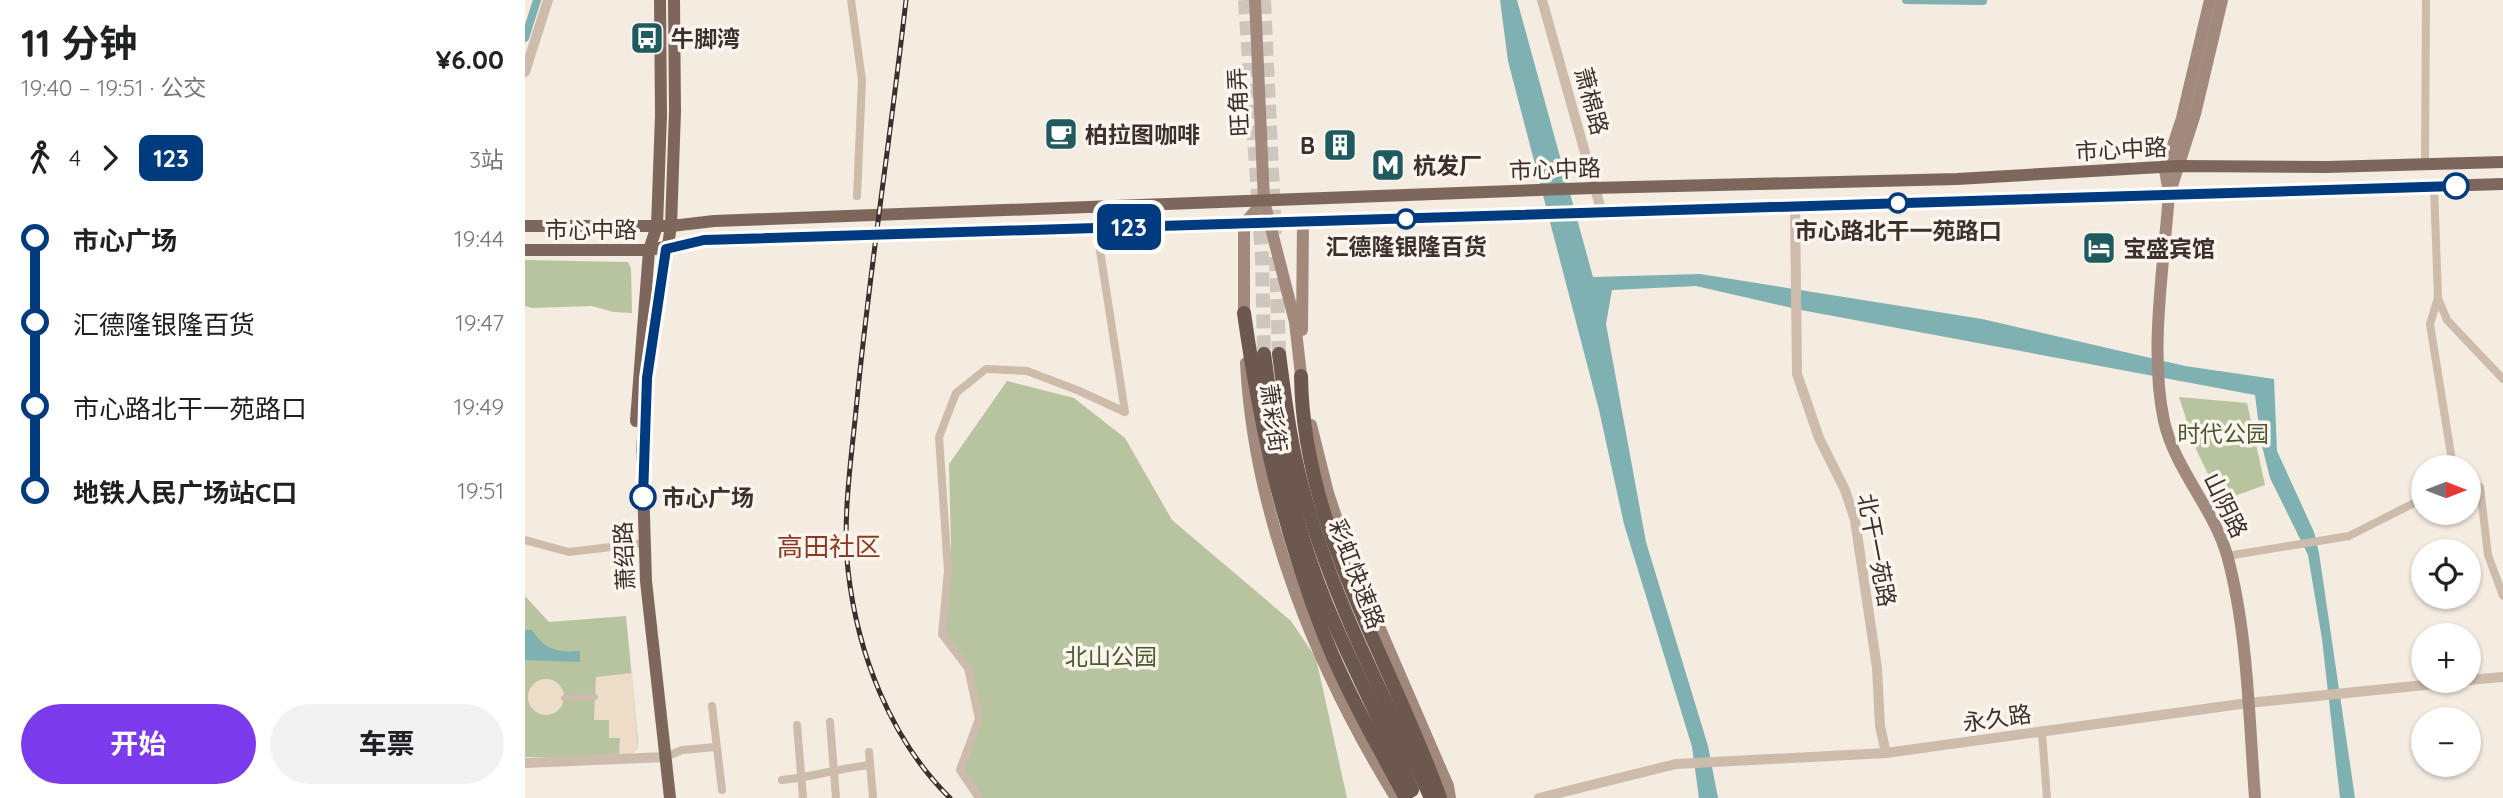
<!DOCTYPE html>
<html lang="zh">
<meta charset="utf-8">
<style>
:root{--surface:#fff;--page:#f2f2f2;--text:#202124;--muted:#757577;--accent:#7c3aed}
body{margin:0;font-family:Quicksand,"Noto Sans SC",sans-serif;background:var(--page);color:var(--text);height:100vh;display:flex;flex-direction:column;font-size:26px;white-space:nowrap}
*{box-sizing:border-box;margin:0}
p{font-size:23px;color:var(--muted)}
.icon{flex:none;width:38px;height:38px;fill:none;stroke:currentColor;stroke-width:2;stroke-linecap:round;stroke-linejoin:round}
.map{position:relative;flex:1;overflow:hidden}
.panel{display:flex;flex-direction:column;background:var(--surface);width:525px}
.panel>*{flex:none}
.badge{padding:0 14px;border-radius:10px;font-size:24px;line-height:46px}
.needle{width:46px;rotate:90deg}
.fabs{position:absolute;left:1886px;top:455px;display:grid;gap:14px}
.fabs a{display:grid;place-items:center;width:70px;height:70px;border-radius:50%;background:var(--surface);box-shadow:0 2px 5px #0004;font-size:35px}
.map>.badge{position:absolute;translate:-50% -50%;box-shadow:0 0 0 4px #fff}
.legs{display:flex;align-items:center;gap:10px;height:77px;padding:0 21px;font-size:23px}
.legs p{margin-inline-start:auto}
.overview{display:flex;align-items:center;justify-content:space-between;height:119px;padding:0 21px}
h1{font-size:38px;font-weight:700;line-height:52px}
.primary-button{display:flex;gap:14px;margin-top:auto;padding:14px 21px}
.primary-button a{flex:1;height:80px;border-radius:42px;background:var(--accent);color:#fff;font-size:28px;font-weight:700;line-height:80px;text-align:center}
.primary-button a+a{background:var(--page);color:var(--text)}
ul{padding:0 21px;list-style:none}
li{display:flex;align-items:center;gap:24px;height:84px;font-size:26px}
li i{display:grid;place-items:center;width:10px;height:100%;margin:0 9px;background:currentColor}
li i::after{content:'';width:18px;height:18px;margin:-9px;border:5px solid;border-radius:50%;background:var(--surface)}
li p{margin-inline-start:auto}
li:first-child i{background:linear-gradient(#0000 50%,currentColor 0)}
li:last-child i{background:linear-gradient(currentColor 50%,#0000 0)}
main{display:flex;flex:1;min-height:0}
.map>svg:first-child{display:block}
.green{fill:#b8c4a0}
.plaza{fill:#ecdcc8}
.water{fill:#7fb0b2}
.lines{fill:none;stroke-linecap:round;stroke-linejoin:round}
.canal{stroke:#7fb0b2;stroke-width:8}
.trunk-tunnel{stroke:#cfc6bd;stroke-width:14;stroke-dasharray:14 7;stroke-linecap:butt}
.pedestrian{stroke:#cdbbac;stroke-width:6}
.minor{stroke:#cdbbac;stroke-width:8}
.tertiary{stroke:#cdbbac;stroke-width:10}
.secondary{stroke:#a18a7d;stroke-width:12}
.primary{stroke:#7d675c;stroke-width:12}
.trunk{stroke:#6c584f;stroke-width:14}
.rail-casing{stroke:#3b302b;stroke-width:5}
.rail{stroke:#fbf5ee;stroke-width:2.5;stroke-dasharray:8;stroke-linecap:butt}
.line-1-casing{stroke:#fff;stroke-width:16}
.line-1{stroke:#003b80;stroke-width:10}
.stop-1-dot{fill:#fff;stroke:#003b80;stroke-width:3.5}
.labels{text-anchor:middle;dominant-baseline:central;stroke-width:7;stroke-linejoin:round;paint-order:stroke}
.poi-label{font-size:23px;font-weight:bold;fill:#3b302b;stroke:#fbf5ee;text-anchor:start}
.street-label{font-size:23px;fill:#3b302b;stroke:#fbf5ee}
.stop-label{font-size:23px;font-weight:bold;fill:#3b302b;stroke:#fbf5ee}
.park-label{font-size:23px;fill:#4a5a2e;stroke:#fbf5ee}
.quarter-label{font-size:26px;fill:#8c3b22;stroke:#fbf5ee}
</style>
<main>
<section class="panel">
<div class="overview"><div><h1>11 分钟</h1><p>19:40 – 19:51 · 公交</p></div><b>¥6.00</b></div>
<div class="legs"><svg class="icon" aria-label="walk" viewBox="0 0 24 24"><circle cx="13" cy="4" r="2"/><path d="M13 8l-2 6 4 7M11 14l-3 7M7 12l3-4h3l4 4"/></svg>4<svg class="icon" aria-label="forward" viewBox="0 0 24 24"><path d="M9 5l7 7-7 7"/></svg><b class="badge" style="background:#003b80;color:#fff">123</b><p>3站</p></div>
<ul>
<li><i style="color:#003b80"></i><b>市心广场</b><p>19:44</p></li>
<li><i style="color:#003b80"></i><span>汇德隆银隆百货</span><p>19:47</p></li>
<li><i style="color:#003b80"></i><span>市心路北干一苑路口</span><p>19:49</p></li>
<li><i style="color:#003b80"></i><b>地铁人民广场站C口</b><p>19:51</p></li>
</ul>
<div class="primary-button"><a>开始</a><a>车票</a></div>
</section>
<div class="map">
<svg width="1978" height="798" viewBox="0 0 1978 798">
<rect width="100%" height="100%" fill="#f4ebe1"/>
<g class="green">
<polygon points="0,260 103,262 106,268 107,313 88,312 67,306 7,308 0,306"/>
<polygon points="482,381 549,398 600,438 647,520 766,621 791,658 822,798 454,798 435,770 454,719 443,668 417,634 426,544 424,464"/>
<polygon points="1654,397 1722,403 1740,485 1696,501 1671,449"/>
<polygon points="0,596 24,622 101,616 113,740 113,748 108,753 59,757 0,757"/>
</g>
<g class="plaza">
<polygon points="107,673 113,748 108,753 94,755 95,738 84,738 84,720 69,720 71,677"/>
<circle cx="21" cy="697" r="18"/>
</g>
<g class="water">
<polygon points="975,0 992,0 1068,277 1175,274 1457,319 1660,366 1749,379 1752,451 1789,532 1794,553 1830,798 1815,798 1797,639 1783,555 1745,478 1736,442 1730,395 1276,310 1171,286 1087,290 1081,324 1121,542 1183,746 1193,798 1174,798 1167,747 1099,524 1074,410 983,61"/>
<path d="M0 630H7C19 649 32 653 55 651V662L0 660Z"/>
</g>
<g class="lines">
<g class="canal">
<polyline points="1381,0 1458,1"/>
<polyline points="0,38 12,0"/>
</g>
<g class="trunk-tunnel">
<polyline points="720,0 737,258 739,354"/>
<polyline points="739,0 750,234"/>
<polyline points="751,257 754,354"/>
</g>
<polyline class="pedestrian" points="39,698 70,697"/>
<g class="minor">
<polyline points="326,0 337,80 332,196"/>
<polyline points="1900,164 1901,0"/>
<polyline points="1909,186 1913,298 1905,324 1928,467"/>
<polyline points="1913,298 1922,320 1978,379"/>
<polyline points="1944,485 1955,487 1963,555 1978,596"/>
<polyline points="0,540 44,552 119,543"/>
<polyline points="1702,556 1824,536 1899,498"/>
<polyline points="187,706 197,790"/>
<polyline points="305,722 311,798"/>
<polyline points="272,725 278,798"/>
<polyline points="1517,733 1522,798"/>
<polyline points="344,752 348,798"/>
<polyline points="141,757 157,750 191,747"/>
<path d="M257 780C287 777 315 768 345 765"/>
<polyline points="454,798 435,770 454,719 443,668 417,634 423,571 414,437 431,393 461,369 502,371 552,390 600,412 574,244 575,228"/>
</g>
<g class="tertiary">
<polyline points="1017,0 1077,213"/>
<polyline points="0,72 23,0"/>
<polyline points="1270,207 1272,374 1294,438 1320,490 1330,520 1352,668 1355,726 1361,753"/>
<polyline points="1944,680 1978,677"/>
<polyline points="0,763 141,757"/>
<polyline points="1014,798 1151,764 1361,753 1723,703 1939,681"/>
</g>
<g class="secondary">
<polyline points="730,0 739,201 770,322 777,384"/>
<path d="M1685 0 1657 118 1640 170 1644 193C1639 265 1624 351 1639 421 1650 470 1688 507 1702 555 1723 631 1724 720 1730 798"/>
<polyline points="1646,189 1670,114 1697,0"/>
<polyline points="719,320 719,224 739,201"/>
<polyline points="777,330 778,222"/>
<path d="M721 363C729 516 791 668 871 798"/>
<polyline points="786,425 803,493 826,562 923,786 925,798"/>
</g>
<g class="primary">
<polyline points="0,226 146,226 189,221 1068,188 1432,179 1653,166 1802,167 1978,162"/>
<polyline points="0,250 124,250 179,240 1978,184"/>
<polyline points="111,421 124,250 132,226 136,115 135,0"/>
<polyline points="145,798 121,581 117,451 122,378 146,226 150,111 149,0"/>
</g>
<g class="trunk">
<path d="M719 313C735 425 757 526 798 632 820 689 852 744 881 798"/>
<path d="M739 354C750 441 769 525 802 606 828 669 860 729 887 790"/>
<path d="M754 354C760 399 765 442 777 486 805 595 859 696 906 798"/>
<path d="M776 376C778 529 865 657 915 798"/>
</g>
<defs>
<path id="rail" d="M381 0C366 134 345 267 332 400 327 455 317 515 323 570 332 652 365 739 425 798"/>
</defs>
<use href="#rail" class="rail-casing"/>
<use href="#rail" class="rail"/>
</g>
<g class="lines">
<defs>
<polyline id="line-1" points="118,497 122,378 141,249 179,240 1931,186"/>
</defs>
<use href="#line-1" class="line-1-casing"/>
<use href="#line-1" class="line-1"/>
</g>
<defs>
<symbol id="bus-square" viewBox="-11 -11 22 22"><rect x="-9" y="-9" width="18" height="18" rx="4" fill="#1f5a5e" stroke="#fbf5ee"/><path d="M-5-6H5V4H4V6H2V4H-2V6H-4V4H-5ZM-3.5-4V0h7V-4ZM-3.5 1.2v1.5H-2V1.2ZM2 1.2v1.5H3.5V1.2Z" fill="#fff"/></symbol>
<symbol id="cafe-square" viewBox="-11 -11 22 22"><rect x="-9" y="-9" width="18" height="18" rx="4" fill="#1f5a5e" stroke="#fbf5ee"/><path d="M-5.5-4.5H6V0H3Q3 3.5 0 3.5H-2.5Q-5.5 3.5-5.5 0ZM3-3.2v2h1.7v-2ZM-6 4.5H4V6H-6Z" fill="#fff"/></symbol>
<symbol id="building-square" viewBox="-11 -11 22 22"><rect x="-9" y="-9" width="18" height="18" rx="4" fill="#1f5a5e" stroke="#fbf5ee"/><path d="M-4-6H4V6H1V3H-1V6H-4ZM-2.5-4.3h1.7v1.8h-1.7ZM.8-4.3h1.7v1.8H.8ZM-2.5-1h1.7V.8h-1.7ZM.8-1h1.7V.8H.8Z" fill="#fff"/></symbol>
<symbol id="metro-square" viewBox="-11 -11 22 22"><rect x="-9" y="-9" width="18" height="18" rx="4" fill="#1f5a5e" stroke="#fbf5ee"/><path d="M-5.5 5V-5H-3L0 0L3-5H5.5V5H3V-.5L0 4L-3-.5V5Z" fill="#fff"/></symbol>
<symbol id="hotel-square" viewBox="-11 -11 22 22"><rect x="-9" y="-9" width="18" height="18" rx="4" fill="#1f5a5e" stroke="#fbf5ee"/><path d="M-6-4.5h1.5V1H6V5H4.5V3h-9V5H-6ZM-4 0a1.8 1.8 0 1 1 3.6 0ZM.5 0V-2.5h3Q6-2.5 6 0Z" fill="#fff"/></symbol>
</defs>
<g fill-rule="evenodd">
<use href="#bus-square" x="103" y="19" width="38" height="38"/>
<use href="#cafe-square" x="517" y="115" width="38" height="38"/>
<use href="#building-square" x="796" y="126" width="38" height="38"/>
<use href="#metro-square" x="844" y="146" width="38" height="38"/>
<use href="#hotel-square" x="1555" y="229" width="38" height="38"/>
</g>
<g class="stop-1-dot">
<circle cx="1931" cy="186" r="12"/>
<circle cx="1373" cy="203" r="9"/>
<circle cx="881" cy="219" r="9"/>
<circle cx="118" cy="497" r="12"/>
</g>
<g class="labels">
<g class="poi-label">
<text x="146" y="38">牛脚湾</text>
<text x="560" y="134">柏拉图咖啡</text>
<text x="790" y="145" text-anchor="end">B</text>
<text x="888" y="165">杭发厂</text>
<text x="1598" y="248">宝盛宾馆</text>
</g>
<g class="street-label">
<text transform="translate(1067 101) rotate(75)">萧棉路</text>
<text transform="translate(713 102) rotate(-93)">旺角弄</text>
<text transform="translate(1596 149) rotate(-3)">市心中路</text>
<text transform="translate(1030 169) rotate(-2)">市心中路</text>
<text x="66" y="229">市心中路</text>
<text transform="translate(749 418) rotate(82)">萧彩街</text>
<text transform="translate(1701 505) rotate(64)">山阴路</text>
<text transform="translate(1352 550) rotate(79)">北干一苑路</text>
<text transform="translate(99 556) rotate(-93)">萧绍路</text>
<text transform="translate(832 574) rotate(69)">彩虹快速路</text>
<text transform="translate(1472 718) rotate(-8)">永久路</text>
</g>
<g class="stop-label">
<text x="1373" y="230">市心路北干一苑路口</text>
<text x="881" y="246">汇德隆银隆百货</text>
<text x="137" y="497" text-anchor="start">市心广场</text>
</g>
<g class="park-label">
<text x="1698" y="433">时代公园</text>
<text x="586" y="656">北山公园</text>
</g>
<g class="quarter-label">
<text x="304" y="546">高田社区</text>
</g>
</g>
</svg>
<div class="fabs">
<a><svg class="needle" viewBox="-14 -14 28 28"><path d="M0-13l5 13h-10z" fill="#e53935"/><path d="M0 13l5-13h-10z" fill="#757577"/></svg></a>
<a><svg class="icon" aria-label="locate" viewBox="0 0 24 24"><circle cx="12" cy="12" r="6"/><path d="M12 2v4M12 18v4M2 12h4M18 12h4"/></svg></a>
<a>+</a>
<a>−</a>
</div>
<b class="badge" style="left:604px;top:227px;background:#003b80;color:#fff">123</b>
</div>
</main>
